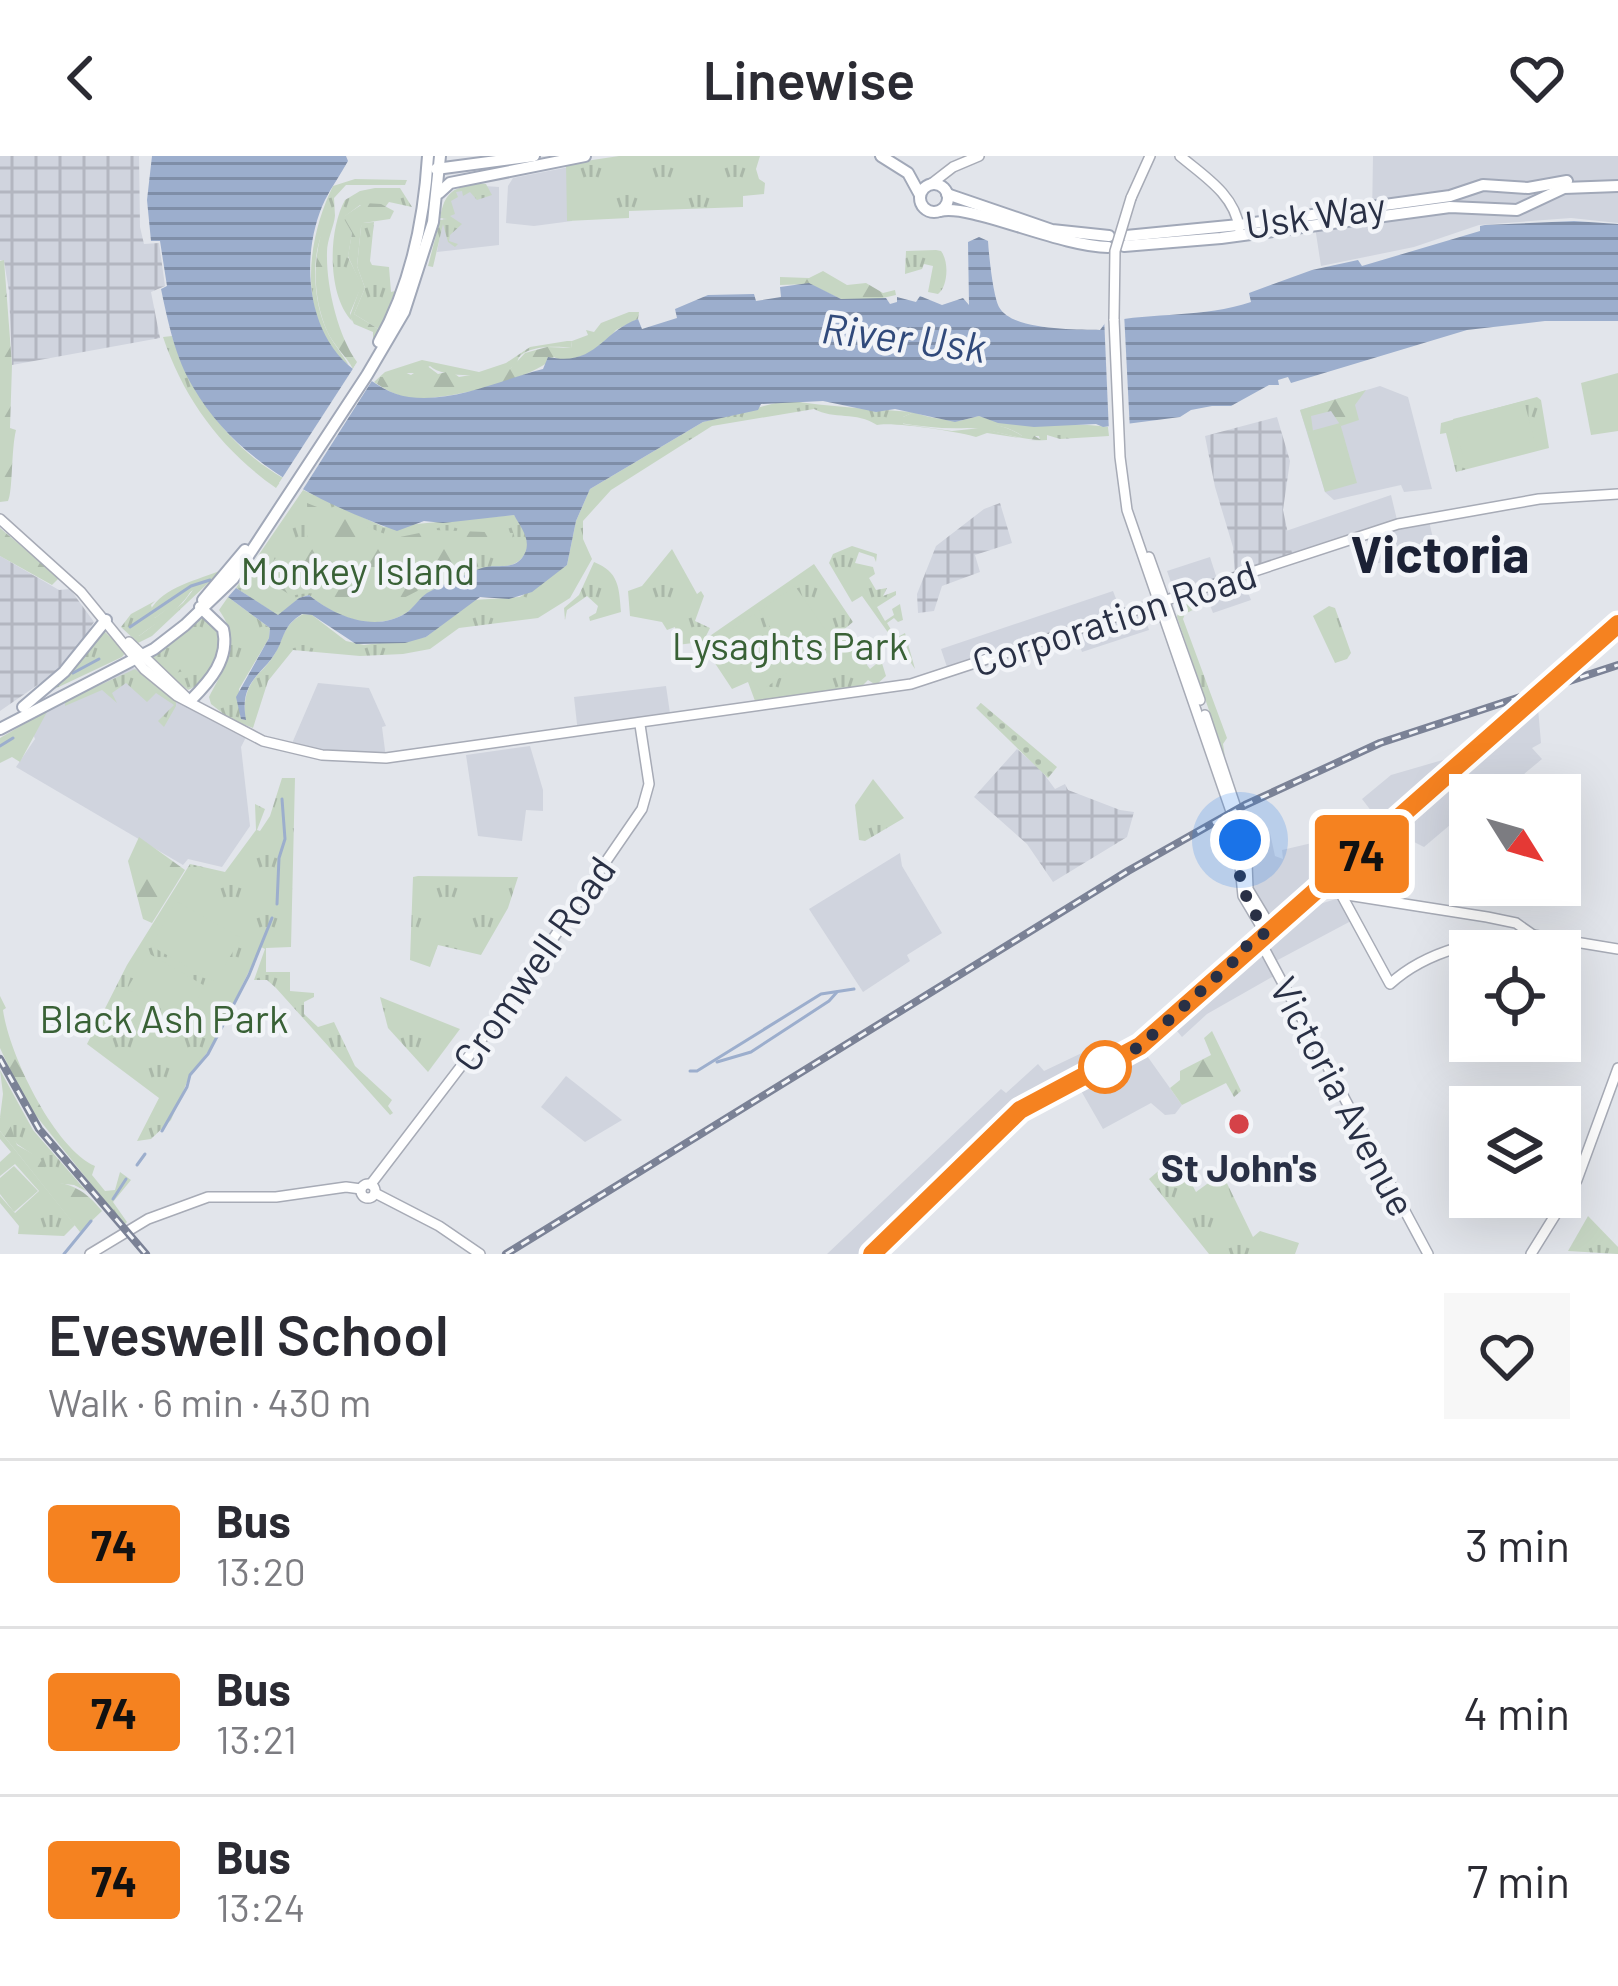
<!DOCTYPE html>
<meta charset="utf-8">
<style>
:root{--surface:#fff;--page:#f7f7f7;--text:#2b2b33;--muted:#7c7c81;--line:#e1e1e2}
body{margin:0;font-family:Barlow,sans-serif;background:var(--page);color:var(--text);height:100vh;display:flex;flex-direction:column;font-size:45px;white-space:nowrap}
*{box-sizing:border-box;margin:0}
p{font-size:39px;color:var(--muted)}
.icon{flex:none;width:66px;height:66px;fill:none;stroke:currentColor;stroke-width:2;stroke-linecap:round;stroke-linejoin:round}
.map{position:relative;height:1098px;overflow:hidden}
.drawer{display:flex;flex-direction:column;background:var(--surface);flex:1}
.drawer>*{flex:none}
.badge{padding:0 24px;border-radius:9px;font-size:42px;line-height:78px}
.needle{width:78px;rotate:127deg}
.buttons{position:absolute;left:1449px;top:618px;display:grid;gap:24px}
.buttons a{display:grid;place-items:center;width:132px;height:132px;border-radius:0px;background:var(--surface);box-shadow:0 12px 48px #0002;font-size:60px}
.you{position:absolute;width:60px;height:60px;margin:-30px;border:9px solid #fff;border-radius:50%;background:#1a73e8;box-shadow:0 0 0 18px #1a73e833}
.map>.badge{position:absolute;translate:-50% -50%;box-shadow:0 0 0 6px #fff}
.round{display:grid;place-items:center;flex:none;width:126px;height:126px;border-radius:0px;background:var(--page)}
.summary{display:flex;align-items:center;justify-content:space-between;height:204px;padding:0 48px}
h1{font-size:57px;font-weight:600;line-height:90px}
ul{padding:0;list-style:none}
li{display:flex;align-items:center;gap:36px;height:168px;padding:0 48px;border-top:3px solid var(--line)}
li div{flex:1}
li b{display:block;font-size:45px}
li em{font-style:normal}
li .badge{min-width:132px;font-weight:700;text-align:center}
header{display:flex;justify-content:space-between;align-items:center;height:156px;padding:0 48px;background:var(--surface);font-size:54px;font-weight:600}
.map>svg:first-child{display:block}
.built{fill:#d0d4de}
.industrial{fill:url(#industrial-grid)}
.grass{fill:url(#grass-tufts)}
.forest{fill:url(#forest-firs)}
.garden{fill:url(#garden-dots)}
.pitch{fill:#c6d6c3}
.water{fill:url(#water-rules)}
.pier{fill:#e2e5eb}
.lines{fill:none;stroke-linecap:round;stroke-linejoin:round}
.stream{stroke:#9caecd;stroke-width:3}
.secondary-casing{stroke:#a7abb6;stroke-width:12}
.primary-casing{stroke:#a1a8b8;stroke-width:14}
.secondary{stroke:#fff;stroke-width:9}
.primary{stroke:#fff;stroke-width:10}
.rail-casing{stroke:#7b8296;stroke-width:8}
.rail{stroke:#f2f4f8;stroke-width:3;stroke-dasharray:9;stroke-linecap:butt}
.secondary-bridge-casing{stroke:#a7abb6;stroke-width:12;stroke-linecap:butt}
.secondary-bridge{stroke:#fff;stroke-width:9}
.line-casing{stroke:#fff;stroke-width:27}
.line{stroke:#f58220;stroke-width:18}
.walk{stroke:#293045;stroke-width:12;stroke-dasharray:0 21.6}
.stop-dot{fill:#fff;stroke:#f58220;stroke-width:6}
.poi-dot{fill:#d54248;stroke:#f2f4f8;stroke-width:4.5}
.labels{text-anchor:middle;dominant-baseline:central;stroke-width:9;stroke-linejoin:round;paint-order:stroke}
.street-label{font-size:39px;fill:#293045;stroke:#f2f4f8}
.park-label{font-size:39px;fill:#396136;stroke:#f2f4f8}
.poi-label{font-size:39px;font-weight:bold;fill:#293045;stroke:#f2f4f8}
.water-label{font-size:42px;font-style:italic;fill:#314a7b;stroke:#f2f4f8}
.district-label{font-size:51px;font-weight:bold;fill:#1b2135;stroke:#f2f4f8}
</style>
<header><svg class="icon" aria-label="back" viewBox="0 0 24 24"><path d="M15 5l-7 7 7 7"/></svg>Linewise<svg class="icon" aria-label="heart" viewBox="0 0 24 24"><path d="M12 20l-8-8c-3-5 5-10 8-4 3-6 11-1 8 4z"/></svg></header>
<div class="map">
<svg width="1618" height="1098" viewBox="0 0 1618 1098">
<defs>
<pattern id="industrial-grid" width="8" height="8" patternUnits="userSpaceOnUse" patternTransform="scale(3)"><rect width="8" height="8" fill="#d0d4de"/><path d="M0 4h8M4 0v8" fill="none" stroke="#b3b6c0"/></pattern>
<pattern id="grass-tufts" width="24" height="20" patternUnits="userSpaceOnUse" patternTransform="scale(3)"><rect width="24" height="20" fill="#c6d6c3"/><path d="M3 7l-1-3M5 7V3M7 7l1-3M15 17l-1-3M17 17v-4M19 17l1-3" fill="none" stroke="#aab8a9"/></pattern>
<pattern id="forest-firs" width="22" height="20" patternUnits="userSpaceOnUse" patternTransform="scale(3)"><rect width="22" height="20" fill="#c6d6c3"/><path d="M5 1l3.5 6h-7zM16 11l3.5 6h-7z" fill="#aab8a9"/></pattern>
<pattern id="garden-dots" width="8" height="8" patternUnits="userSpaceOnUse" patternTransform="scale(3)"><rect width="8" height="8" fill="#c6d6c3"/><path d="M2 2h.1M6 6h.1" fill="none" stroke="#aab8a9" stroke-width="1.8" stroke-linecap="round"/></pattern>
<pattern id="water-rules" width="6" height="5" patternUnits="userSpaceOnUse" patternTransform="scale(3)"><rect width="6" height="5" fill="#9caecd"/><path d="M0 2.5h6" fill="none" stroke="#7f8ea8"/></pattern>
</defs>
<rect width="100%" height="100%" fill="#e2e5eb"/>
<g class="built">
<polygon points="1373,0 1618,0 1618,67 1571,62 1479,69 1414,91 1321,110 1315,71 1372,62"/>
<polygon points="569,11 572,65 534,70 506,67 508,30 513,22"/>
<polygon points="485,30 499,31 499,89 437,96 447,43 454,34"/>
<polygon points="1380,230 1408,241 1432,333 1404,336 1401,329 1334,344 1325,336 1300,254"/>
<polygon points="1391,339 1398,368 1428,361 1436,395 1374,408 1366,382 1243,424 1251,444 1213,457 1205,436 1143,456 1149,474 1082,496 1074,473 948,514 941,493 1113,435 1120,453 1174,435 1167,415 1210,401 1217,423 1291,399 1286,375"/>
<polygon points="132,512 139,513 197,557 246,581 241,591 250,670 222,711 188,703 183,709 16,611 35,583 27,562"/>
<polygon points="318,527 369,532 386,570 382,571 386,602 290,592"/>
<polygon points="666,530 671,564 578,577 574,541"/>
<polygon points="1538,552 1541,587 1532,592 1542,603 1499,639 1470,639 1470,652 1424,691 1392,675 1520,561"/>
<polygon points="530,590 543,634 543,655 526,654 522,685 478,680 466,599"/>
<polygon points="1453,601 1458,605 1442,620 1272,770 1254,746 1246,682 1270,677 1275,700 1283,703 1282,694 1312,687 1313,695 1341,689 1349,686 1358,664 1372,656 1362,643 1391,619"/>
<polygon points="1378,691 1395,744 1345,736 1340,724"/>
<polygon points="900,697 902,710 942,777 907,799 910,805 863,836 809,753"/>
<polygon points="1339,742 1351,765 1274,806 1279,817 1207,858 1182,881 1172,869 1307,752"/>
<polygon points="1140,890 1182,949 1175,958 1165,959 1151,947 1103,973 1076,926 1036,944 872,1098 827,1098 1001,933 1006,937 1038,908 1044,915 1086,895 1102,913"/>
<polygon points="566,920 622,964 585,986 541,951"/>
</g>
<g class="industrial">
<polygon points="0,0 139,0 140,71 144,88 159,87 165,130 151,136 160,182 12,209 9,135 4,105 0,104"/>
<polygon points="1277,261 1290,305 1283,354 1293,402 1235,420 1233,391 1215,331 1205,280"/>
<polygon points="1000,347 1012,387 975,399 980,416 942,430 934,455 918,457 917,438 936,390 984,353"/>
<polygon points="0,400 59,434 70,433 94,466 77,492 52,519 0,555"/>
<polygon points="1017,593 1041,614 1055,633 1065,628 1068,634 1120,654 1134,656 1127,681 1053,726 1027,688 974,641"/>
</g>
<g class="grass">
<polygon points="619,0 760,0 756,13 759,23 765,27 764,38 743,40 743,51 629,55 629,62 567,65 566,8"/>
<path d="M355 23 407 24 405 29H346L334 42 335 60C307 83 312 148 329 179 335 190 345 201 349 210 296 165 306 85 333 30Z"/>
<path d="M479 27 486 28 492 39 477 44 470 36 463 40 462 35 456 36 458 41 451 45 455 58 450 60 462 68 450 79 449 85 458 88 455 91 448 86 443 68 433 111 428 110 440 64 447 63 440 62C445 35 453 32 479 27Z"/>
<path d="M375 32H400L412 51 389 46 386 50 360 49 344 61 352 77 348 101 362 129 350 157 352 165C327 139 328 74 345 44L360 35Z"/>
<polygon points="374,66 370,105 372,109 389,111 391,136 395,135 380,174 354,158 365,132 357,110 361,71 362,67"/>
<path d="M936 94 941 95C950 107 947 132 938 138L928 136 933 110 924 108 922 113 905 118 906 95Z"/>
<path d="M172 180C190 236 230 292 283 322L276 332C223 295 184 244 163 181Z"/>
<path d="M567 185H572L571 192C557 190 537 190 524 197 513 204 523 205 511 212 494 221 443 223 430 210L417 217H404L405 221H380L377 228 374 226 385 216 422 204 479 216 506 207 530 191Z"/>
<polygon points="1537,241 1541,244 1549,292 1456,316 1446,277 1440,278 1441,267"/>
<path d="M787 244C829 251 872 253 914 256L903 261V268L952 275 981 272 1020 282 987 277 976 281C962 276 890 265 877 269 856 255 834 264 814 253L712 270 611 334 583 365V383L592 403 570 442 538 462 459 472 430 493 403 498 360 500 293 494 268 525 253 572 230 563 211 548 209 541C226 508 243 488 219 454L228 441 270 472 269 482 239 533 241 563 245 564C241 517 267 521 280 487 286 473 288 467 303 458L312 459 346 485 364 489 426 481 473 444 520 441 567 409 576 365 590 333 703 266Z"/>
<path d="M979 260C1022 277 1065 264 1108 271L1109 280 1060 283 1047 279V284L1028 285 1040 284 1039 280H1022C1002 265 978 269 955 266Z"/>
<path d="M303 334 384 371 514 359C523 371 534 388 522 402 510 415 493 408 479 415 464 421 448 426 435 433 422 439 416 451 406 457 373 477 335 461 309 439L299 442 279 460 236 432Z"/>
<polygon points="852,390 877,398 876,406 874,401 859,396 855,407 873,411 875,418 869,422 876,434 887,432 883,440 896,435 896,439 877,451 885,465 894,459 892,453 900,448 903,464 898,466 894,462 887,467 896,482 905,477 915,513 905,498 894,494 894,485 862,440 852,446 829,407 833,398"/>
<polygon points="672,393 697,438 701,435 704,440 695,465 710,472 704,484 814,408 853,466 842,475 870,513 881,504 886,520 876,529 868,524 861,531 755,545 748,526 732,533 701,486 677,489 675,471 667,474 662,466 630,460 628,435 642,430"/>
<path d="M594 406C619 416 619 431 621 456L590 465 589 461 596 457 598 450 587 440 567 454 565 464 564 452 579 439Z"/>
<path d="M192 433C181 454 157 466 139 480L130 477 138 487 121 471 131 458 155 445 151 449 155 462Z"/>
<polygon points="1196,444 1202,449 1185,458 1183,463 1227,582 1223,588 1225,601 1177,461 1179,451"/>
<polygon points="1329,450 1335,452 1351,497 1347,503 1335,507 1313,460"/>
<path d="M203 459C208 464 214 468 217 474 227 495 206 528 188 534L147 501Z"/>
<polygon points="104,475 126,496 122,501 46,537"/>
<polygon points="135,513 176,546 176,550 164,571 158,565 174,549 156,537 147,546 126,527 112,537 117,547 102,534 65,550 65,545"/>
<polygon points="282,622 295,622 291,791 266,792 266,816 290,816 290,835 314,837 314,841 304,846 304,858 318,871 334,866 355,910 392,944 388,950 393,957 390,959 276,832 267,824 254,824 265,793 261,791 212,890 190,919 171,964 151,983 137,985 159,942 87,888 127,809 190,708 225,716 256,674 255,648 265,653 257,674 260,675 270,660"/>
<polygon points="873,623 904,662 865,685 859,684 855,649"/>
<polygon points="413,721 418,720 518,721 508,752 481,799 438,789 430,811 410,804"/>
<polygon points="380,841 460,873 428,916 388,872"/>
<polygon points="0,914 33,974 86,1035 74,1029 45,1026 32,998 17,988 0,961 3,938"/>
<polygon points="0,975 75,1069 64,1080 18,1078 19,1070 0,1047 0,1040 15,1057 39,1035 15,1008 0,1020 0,1006 11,996 0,983"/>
<polygon points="1179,1004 1196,1036 1222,1017 1253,1081 1260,1075 1299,1087 1295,1098 1209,1098 1149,1023 1163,1011"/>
<polygon points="1588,1060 1618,1091 1618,1098 1568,1095"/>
</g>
<g class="forest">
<polygon points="364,47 381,48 394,55 390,63 363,67 361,71 357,110 365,132 354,158 380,174 373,187 373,176 354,168 350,160 361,129 348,100 352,77 343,61"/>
<path d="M335 60C334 70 327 84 327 96 326 130 338 180 357 206L353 213C347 201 334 190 327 175 312 139 312 100 326 63Z"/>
<path d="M4 104 12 209 10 272 16 274C11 294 13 335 8 345L0 346V105Z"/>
<polygon points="823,115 847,129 866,127 883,137 895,134 896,139 869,145 841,143 809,128 780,129 780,121 809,122"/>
<path d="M629 156H639L638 163 616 174 599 194 564 206 554 201C532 224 444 245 412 242 399 241 388 235 377 228L380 221H404L400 214 411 219 426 209 438 218 451 215 459 221 511 212 525 197 547 191 571 192 572 185 588 179 586 174 594 176 601 167Z"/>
<polygon points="1366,234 1355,249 1359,264 1341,270 1331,255 1311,260 1313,275 1307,276 1300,254"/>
<path d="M914 256C949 271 990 258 1022 280L1027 275 1041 284C1017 284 991 272 967 272 945 273 923 271 900 267L903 261Z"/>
<path d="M307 347 395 382 434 374 513 377 511 387 497 390C468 405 387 458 361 456 333 454 329 429 292 440L279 432 265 429 260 421 280 397 291 396 299 390 310 396 315 389 308 383Z"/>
<polygon points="0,372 59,422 52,429 0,400"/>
<path d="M222 414 152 480 138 487 129 477 133 474 139 480 183 447 193 434 155 462 150 455C163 430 199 424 222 414Z"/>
<polygon points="199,473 208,479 191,513 176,517 165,503 180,482"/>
<polygon points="60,547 47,556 20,606 12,601 0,607 0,582"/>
<polygon points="139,681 185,714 152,767 143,763 128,705"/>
<path d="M0 840 6 852 3 854C9 898 54 992 95 1010L92 1019 105 1035 115 1034 120 1016 131 1024 113 1046 127 1066 124 1069 25 946 0 892Z"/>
<polygon points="1212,875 1241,935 1234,941 1226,927 1182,949 1170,932 1180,924 1180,915 1211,899 1204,882"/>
<path d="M0 961 11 971 17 989C35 1000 48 1001 45 1025 72 1027 85 1034 102 1055L80 1076 0 975Z"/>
</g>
<polygon class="garden" points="981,547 1057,611 1048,622 976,552"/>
<g class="pitch">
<polygon points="1618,217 1618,275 1591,279 1581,227"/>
<polygon points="1524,245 1537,294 1466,312 1453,263"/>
<polygon points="1340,267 1357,327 1325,336 1307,276"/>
<polygon points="795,430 836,489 800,514 759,455"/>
<polygon points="754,458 792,513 761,535 723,479"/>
<polygon points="176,745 241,782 215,826 151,790"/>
<polygon points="148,797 205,830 185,866 127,833"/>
<polygon points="14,1010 38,1035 14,1056 0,1038 0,1022"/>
</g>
<path class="water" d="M152 0H346L348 5C341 18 332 30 325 44 299 98 305 183 360 218 376 227 390 239 409 241 454 247 500 224 543 213L548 201C596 211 601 176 638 163L642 173 677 162 675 153 708 139 754 138 756 145 781 141 780 131 809 127 841 143 886 142 890 148 897 146V141L916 146 920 140 942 149 963 142 969 149 968 86 979 81 988 85C989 100 993 139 999 151 1012 175 1075 173 1100 174L1106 166C1154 156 1203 162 1251 146L1249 137 1312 114 1358 104 1362 110 1480 75V70L1485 69 1574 65 1618 68V165H1545L1467 174 1291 227 1288 221 1278 224 1279 229H1269L1231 250H1212L1191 254 1180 261 1103 271 1096 268 1034 271 998 267 979 260 955 266 895 253 876 256 823 245 761 248 758 254 703 266 590 333 576 365 567 409 532 436 509 443 480 441 426 481 405 487 356 488 312 459 302 458C288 467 286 473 280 488 267 519 238 521 246 564L241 563 236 541 269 482 270 472 228 441 236 432 278 459 299 442 309 439C334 460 375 477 406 457 414 452 418 443 427 437 443 428 461 421 479 413 494 406 510 416 522 402 534 386 521 372 514 359L443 367 424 365 397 375C318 346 237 307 193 231 175 201 168 166 161 133L167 130 160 85H151L147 44Z"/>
<g class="pier">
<polygon points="1124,156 1130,275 1109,277 1104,160"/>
<polygon points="356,208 375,220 300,338 279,327"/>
</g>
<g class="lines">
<g class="stream">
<polyline points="130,471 191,430 210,424"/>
<polyline points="73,517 99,503"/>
<polyline points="0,590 13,582"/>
<polyline points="277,748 279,702 285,683 282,643"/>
<polyline points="717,906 751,896 829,845 837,836"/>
<polyline points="690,915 697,915 821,838 854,833"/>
<polyline points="162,975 187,931 190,919 208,898 249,819 272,762"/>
<polyline points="137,1009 145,998"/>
<polyline points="113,1043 126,1023"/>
<polyline points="64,1098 91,1065"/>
</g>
<defs>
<g id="secondary">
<path d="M1180 0C1204 20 1235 39 1239 72"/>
<polyline points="931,28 953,11 979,0"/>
<polyline points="1131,42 1150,0"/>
<polyline points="1114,163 1120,301 1127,354 1236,670 1243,740 1265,777"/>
<polyline points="0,363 81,436 144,513 177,540 263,585 322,599 386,602 911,528 1398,368 1539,343 1618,338"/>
<polyline points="1149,401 1200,544"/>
<polyline points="129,486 186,541"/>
<polyline points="1205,559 1246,682 1248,733 1272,773"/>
<path d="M1329 727 1341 738 1390 828C1428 793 1483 783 1533 779"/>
<polyline points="1341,738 1487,761 1516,767 1533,779 1618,793"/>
<polyline points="1259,783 1428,1098"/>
<circle cx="368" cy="1035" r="7"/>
<polyline points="371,1028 504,854 642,653 649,628 640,569"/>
<polyline points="375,1037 439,1070 480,1098"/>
<polyline points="90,1098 148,1063 208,1041 276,1041 346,1031 361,1033"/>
<polyline points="872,1098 1020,954 1124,902 1244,797 1248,787 1299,753 1618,468"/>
<polyline points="1531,1098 1577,1024 1618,912"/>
</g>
<g id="primary">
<polyline points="881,0 908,17 920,39"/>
<polyline points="436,13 534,0"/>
<circle cx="934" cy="42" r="14"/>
<polyline points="439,37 450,27 585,0"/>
<polyline points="947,38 1052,74 1109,80"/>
<path d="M940 55C969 47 1061 91 1108 91"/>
<polyline points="1126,80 1239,69 1450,40 1483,29 1528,32 1567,25"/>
<polyline points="1124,90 1221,82 1450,51 1517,54 1564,32 1618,30"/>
<path d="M379 186C411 129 424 66 428 0"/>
<polyline points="203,444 245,394"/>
<path d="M190 545C210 525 230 503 223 473L200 451"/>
<polyline points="23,551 64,516 106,464"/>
<polyline points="0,573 154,493 185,469 233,423 367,219 404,156 433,66 440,0"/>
</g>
</defs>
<use href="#secondary" class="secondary-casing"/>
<use href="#primary" class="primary-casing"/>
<use href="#secondary" class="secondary"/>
<use href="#primary" class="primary"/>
<defs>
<g id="rail">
<polyline points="0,903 39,973 146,1098"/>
<polyline points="506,1098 1128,715 1245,649 1380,587 1618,509"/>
</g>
</defs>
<use href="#rail" class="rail-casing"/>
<use href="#rail" class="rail"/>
<defs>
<polyline id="secondary-bridge" points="1114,163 1115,95 1131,42"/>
</defs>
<use href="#secondary-bridge" class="secondary-bridge-casing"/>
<use href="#secondary-bridge" class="secondary-bridge"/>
</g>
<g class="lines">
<defs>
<polyline id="line" points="872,1098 1020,954 1140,890 1618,468"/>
</defs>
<use href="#line" class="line-casing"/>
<use href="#line" class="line"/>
<polyline class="walk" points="1105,911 1102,913 1140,890 1244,796 1248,787 1265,777 1240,728 1240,684"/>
</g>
<circle class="stop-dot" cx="1105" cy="911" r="24"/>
<circle class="poi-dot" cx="1239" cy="968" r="12"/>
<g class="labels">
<g class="street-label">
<text transform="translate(1315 58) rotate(-8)">Usk Way</text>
<text transform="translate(1114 461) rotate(-18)">Corporation Road</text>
<text transform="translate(533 807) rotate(-55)">Cromwell Road</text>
<text transform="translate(1344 940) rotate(62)">Victoria Avenue</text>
</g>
<g class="park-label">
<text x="358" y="413">Monkey Island</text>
<text x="790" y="488">Lysaghts Park</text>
<text x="164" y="861">Black Ash Park</text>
</g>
<g class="poi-label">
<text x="1239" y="1010">St John's</text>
</g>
<g class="water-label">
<text transform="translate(904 180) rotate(7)">River Usk</text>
</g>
<g class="district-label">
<text x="1440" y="396">Victoria</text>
</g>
</g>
</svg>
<div class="buttons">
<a><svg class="needle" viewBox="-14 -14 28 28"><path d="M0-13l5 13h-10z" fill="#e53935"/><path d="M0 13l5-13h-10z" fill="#7c7c81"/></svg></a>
<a><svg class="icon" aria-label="locate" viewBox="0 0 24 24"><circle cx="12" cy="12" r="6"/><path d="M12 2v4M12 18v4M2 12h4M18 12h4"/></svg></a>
<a><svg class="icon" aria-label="layers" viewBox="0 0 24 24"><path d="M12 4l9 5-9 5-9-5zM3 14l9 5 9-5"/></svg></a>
</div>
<div class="you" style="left:1240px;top:684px"></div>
<b class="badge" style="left:1362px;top:698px;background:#f58220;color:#111">74</b>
</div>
<section class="drawer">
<div class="summary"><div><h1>Eveswell School</h1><p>Walk · 6 min · 430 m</p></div><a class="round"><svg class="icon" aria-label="heart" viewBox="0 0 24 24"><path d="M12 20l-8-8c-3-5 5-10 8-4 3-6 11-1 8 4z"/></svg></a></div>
<ul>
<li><span class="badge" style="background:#f58220;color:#111">74</span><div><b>Bus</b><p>13:20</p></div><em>3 min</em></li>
<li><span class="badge" style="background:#f58220;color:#111">74</span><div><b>Bus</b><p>13:21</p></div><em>4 min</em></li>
<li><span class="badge" style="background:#f58220;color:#111">74</span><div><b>Bus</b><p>13:24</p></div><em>7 min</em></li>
</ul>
</section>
